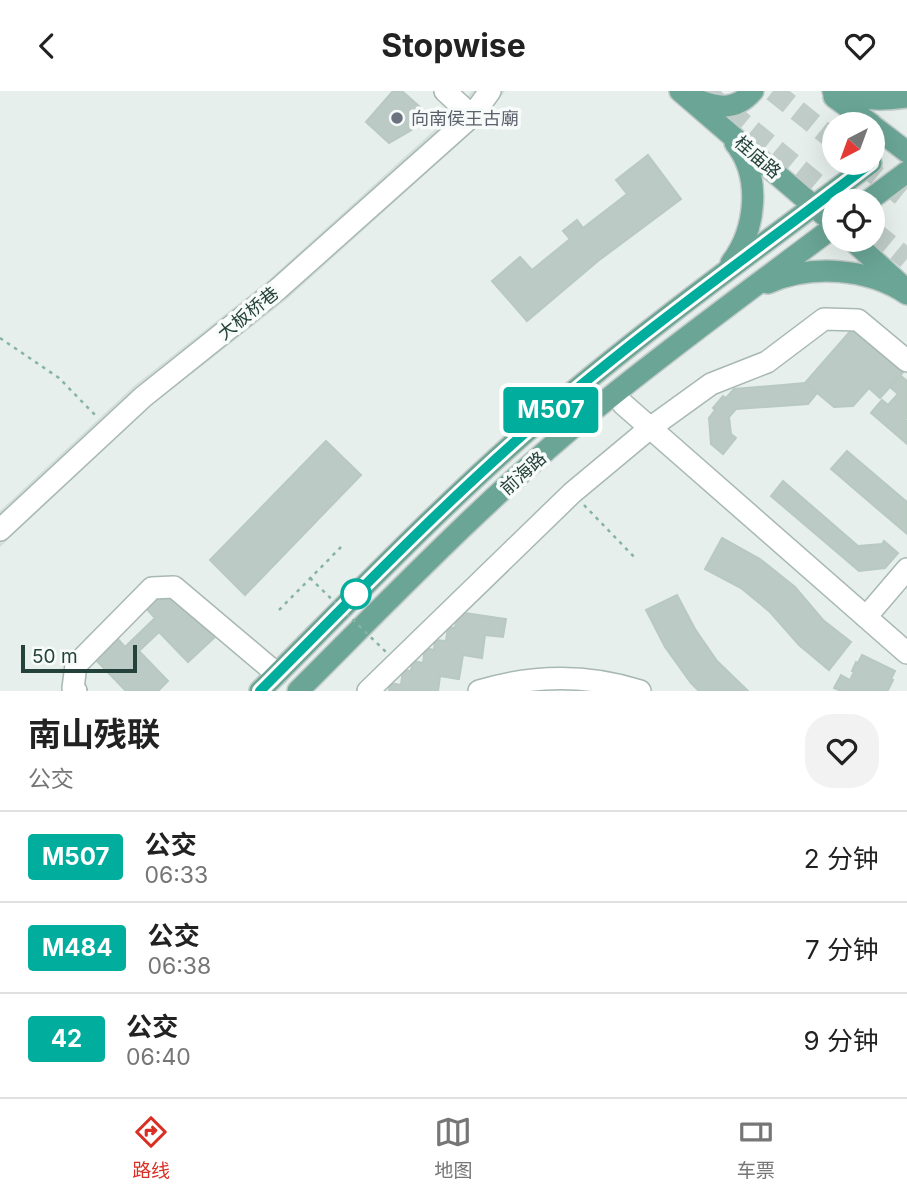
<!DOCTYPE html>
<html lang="zh">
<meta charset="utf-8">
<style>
:root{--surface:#fff;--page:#f2f2f2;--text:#222;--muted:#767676;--line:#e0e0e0;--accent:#d93025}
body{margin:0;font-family:Inter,"Noto Sans SC",sans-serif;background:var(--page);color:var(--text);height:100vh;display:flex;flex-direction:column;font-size:26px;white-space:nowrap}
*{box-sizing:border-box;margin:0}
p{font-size:23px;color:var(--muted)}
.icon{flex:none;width:38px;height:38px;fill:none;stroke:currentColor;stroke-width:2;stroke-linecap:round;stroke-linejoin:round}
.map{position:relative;height:600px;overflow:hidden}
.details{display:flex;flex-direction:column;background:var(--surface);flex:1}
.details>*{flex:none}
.badge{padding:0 14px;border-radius:5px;font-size:24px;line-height:46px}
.needle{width:46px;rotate:221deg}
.fabs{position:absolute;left:822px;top:21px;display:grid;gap:14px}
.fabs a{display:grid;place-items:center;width:63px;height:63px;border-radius:50%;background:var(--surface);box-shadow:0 7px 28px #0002;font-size:35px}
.scale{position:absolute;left:21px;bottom:18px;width:116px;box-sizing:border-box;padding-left:7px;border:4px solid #24423a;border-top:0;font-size:19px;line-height:24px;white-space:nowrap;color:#24423a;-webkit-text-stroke:5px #f7fbf9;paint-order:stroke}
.map>.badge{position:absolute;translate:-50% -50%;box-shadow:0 0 0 4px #fff}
.round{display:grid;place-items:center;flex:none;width:74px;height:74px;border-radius:28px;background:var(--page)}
.headline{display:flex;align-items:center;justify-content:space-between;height:119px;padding:0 28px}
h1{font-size:33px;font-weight:700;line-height:52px}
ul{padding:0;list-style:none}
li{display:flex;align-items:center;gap:21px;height:91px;padding:0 28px;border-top:2px solid var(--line)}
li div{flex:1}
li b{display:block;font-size:26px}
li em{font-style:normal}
li .badge{min-width:77px;font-weight:700;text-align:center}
header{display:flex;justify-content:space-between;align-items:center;height:91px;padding:0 28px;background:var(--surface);font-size:32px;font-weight:700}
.menu{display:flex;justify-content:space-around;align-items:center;height:98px;border-top:2px solid var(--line);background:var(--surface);font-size:19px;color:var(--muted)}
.menu a{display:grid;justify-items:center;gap:4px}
.menu .active{color:var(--accent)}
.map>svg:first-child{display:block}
.built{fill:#d4dfda}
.building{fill:#bbcac4;stroke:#b8c9c2;stroke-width:2}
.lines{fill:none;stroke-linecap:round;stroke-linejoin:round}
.highway-tunnel{stroke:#bfccc8;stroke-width:21;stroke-dasharray:21 10;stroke-linecap:butt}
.minor-casing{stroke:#a8b8b2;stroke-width:24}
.major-casing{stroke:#c2cac8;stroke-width:24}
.path{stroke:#86b3a5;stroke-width:2.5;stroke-dasharray:3.5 5;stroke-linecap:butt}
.minor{stroke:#fff;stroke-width:21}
.major{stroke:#6aa596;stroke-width:21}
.path-bridge{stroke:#86b3a5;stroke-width:2.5;stroke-dasharray:3.5 5;stroke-linecap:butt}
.line-casing{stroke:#fff;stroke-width:16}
.line{stroke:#01ad9c;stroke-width:10}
.worship-dot{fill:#6b7280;stroke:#f7fbf9;stroke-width:2.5}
.stop-dot{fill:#fff;stroke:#01ad9c;stroke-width:3.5}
.labels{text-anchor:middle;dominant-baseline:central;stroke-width:7;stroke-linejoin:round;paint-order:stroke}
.worship-label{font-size:18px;fill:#5b616d;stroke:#f7fbf9;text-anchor:start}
.street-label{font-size:18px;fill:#24423a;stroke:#f7fbf9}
</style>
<header><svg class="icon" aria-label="back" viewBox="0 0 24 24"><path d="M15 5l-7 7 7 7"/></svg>Stopwise<svg class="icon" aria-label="heart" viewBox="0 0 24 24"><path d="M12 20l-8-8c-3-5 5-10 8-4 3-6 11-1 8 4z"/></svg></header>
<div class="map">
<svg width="907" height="600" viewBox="0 0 907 600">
<rect width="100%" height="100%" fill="#e6efeb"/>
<polygon class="built" points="472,0 505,0 481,33 287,208 151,315 0,456 0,420 134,295 270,188 461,15"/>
<g class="building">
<polygon points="393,0 402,0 429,24 410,40 389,52 366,31"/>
<polygon points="648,64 681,108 598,170 527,230 492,190 520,166 532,179 570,148 563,140 577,129 583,137 627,103 616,89"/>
<polygon points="854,236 905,279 880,307 869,297 853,315 834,316 805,292"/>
<polygon points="900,284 907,290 907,326 905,329 907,330 907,353 871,322 882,309 888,314 898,303 890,296"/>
<polygon points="805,292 817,302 808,313 736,318 729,326 731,343 736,347 723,363 711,353 709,327 715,319 713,317 723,305 726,307 734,298"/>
<polygon points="326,350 361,384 245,504 210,469"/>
<polygon points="847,360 907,411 907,443 831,378"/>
<polygon points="783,390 858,455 882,453 884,450 898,462 885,477 859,480 771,405"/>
<polygon points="722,447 760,468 795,496 823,529 851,551 829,579 799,554 770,521 741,497 705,478"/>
<polygon points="167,497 215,546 188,571 159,541 139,560 168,590 158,600 126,600 94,567 116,546 125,556 155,527 146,517"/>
<polygon points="677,504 695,538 717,570 748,600 699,600 691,592 665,556 646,519"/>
<polygon points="458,521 506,528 503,546 485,544 482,567 463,564 459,588 440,585 438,600 389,600 390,592 401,594 403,579 411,580 413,570 423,572 425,557 434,559 435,549 446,550 448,536 455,537"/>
<polygon points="862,564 895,580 891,588 893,589 888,599 841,600 834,597 841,584 850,589 854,581 852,580 856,571 858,572"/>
</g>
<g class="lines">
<g class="highway-tunnel">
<polyline points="704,0 838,110"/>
<polyline points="773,0 835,50"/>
<polyline points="861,72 907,109"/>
<polyline points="873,140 907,168"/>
</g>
<defs>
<g id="minor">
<polyline points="445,0 472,25"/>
<polyline points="623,313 907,562"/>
<polyline points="0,439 143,306 278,198 472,25 490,0"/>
<polyline points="866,526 907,478"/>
<polyline points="76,600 73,597 76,574 152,497 174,496 277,583"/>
<polyline points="368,600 572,402 650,337 711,293 767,271 824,228 858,229 907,270"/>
<path d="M479 600C532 584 587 583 640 600"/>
</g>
<g id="major">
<polyline points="680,0 824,124"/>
<path d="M833 0C857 9 881 10 907 6"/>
<polyline points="834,6 871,33"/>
<path d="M693 7C716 17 735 21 753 0"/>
<polyline points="873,35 907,61"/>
<polyline points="868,110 907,81"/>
<polyline points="852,149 899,192"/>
<path d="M731 172C756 139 762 86 735 52"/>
<path d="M768 192C811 173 868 177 907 203"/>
<path d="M260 600C352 508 442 413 541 328 646 237 760 156 871 72"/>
<path d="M298 600C394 504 489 405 594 319 672 255 754 196 835 135"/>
</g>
</defs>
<use href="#minor" class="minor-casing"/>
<use href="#major" class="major-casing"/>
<g class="path">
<polyline points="0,247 59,287 97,326"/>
<polyline points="584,414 637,469"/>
<polyline points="279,519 341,456"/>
</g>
<use href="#minor" class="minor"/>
<use href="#major" class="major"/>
<polyline class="path-bridge" points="310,487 386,561"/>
</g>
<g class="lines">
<defs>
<path id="line" d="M260 600C352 508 442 413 541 328 646 237 760 157 871 72"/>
</defs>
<use href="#line" class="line-casing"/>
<use href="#line" class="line"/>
</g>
<circle class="worship-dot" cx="397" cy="27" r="7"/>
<circle class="stop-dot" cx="356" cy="503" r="14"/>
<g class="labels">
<g class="worship-label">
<text x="411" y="27">向南侯王古廟</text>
</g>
<g class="street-label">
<text transform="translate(758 66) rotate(41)">桂庙路</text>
<text transform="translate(248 222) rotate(-39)">大板桥巷</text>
<text transform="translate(523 382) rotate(-42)">前海路</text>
</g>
</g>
</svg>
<div class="fabs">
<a><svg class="needle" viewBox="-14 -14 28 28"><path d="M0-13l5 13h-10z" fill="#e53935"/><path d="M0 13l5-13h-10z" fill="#767676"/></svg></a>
<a><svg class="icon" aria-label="locate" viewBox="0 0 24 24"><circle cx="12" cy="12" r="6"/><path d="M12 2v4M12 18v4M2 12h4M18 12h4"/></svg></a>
</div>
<div class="scale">50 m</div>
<b class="badge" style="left:551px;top:319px;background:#01ad9c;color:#fff">M507</b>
</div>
<section class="details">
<div class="headline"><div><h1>南山残联</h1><p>公交</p></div><a class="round"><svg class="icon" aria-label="heart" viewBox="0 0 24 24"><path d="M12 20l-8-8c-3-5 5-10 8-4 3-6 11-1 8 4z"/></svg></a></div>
<ul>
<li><span class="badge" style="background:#01ad9c;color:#fff">M507</span><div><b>公交</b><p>06:33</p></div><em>2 分钟</em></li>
<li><span class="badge" style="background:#01ad9c;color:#fff">M484</span><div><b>公交</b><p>06:38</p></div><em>7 分钟</em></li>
<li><span class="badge" style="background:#01ad9c;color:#fff">42</span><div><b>公交</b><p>06:40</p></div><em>9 分钟</em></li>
</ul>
</section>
<nav class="menu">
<a class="active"><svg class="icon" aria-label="directions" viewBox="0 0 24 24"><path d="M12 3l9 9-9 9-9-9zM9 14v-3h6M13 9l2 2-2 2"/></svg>路线</a>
<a><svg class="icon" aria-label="map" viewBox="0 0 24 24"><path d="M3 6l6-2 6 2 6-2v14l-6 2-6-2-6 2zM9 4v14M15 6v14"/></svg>地图</a>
<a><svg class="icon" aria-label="tickets" viewBox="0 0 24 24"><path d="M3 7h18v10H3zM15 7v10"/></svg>车票</a>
</nav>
